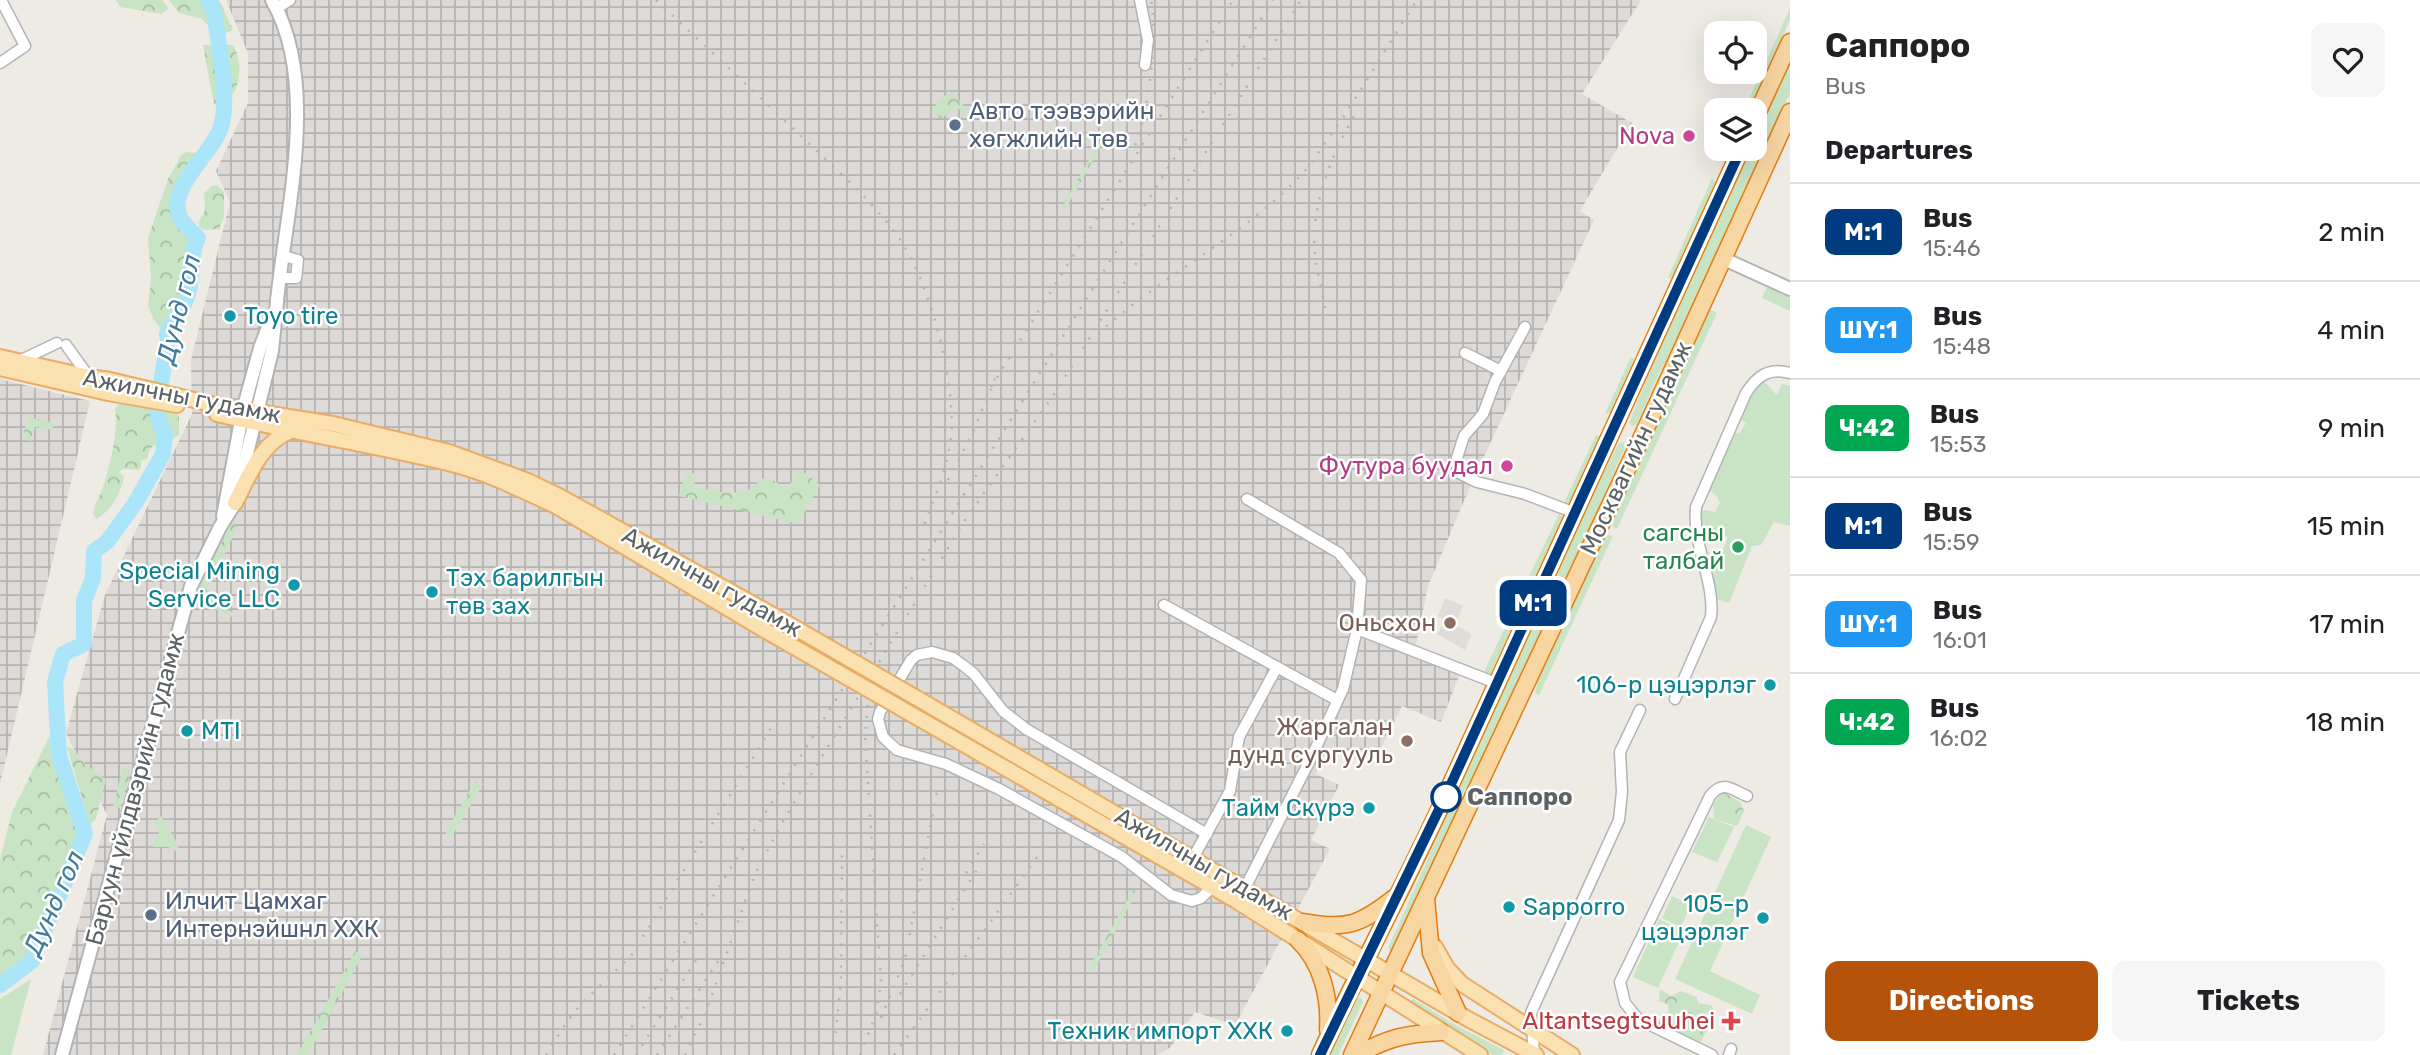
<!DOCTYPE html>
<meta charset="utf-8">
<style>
:root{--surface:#fff;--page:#f6f6f6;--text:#202124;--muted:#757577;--line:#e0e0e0;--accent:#b45309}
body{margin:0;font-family:Rubik,sans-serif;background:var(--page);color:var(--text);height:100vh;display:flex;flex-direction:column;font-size:26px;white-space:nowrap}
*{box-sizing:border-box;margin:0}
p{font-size:23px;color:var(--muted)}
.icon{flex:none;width:38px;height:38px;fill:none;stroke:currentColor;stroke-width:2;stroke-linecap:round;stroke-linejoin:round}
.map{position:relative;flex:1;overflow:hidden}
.drawer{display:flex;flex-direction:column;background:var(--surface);width:630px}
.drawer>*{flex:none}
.badge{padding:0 14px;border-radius:10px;font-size:24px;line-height:46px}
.tools{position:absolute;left:1704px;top:21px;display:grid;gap:14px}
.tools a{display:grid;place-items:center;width:63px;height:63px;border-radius:14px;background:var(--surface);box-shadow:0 7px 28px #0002;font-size:35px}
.map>.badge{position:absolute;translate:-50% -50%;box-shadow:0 0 0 4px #fff}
h2{padding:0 35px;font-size:26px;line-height:63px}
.round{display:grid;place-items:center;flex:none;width:74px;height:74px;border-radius:14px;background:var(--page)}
.overview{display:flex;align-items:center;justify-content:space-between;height:119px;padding:0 35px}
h1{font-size:33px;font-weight:700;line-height:52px}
.cta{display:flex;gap:14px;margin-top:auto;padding:14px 35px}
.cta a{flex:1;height:80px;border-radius:14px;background:var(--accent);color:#fff;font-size:28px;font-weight:700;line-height:80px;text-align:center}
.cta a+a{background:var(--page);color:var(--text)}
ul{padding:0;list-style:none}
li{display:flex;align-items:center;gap:21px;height:98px;padding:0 35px;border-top:2px solid var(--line)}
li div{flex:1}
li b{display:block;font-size:26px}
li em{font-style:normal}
li .badge{min-width:77px;font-weight:700;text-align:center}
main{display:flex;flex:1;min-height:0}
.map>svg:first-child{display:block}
.industrial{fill:url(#industrial-grid)}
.education{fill:#e1dcd7}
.green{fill:#c9e4c4}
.forest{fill:url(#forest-crowns)}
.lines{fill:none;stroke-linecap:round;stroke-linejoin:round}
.river{stroke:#aae5f9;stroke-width:16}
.minor-casing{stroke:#b1b4b7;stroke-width:13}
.tertiary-casing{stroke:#b1b4b7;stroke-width:16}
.secondary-casing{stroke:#b0b4b7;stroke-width:16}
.primary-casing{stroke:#e8ac65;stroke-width:18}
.trunk-casing{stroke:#e47d10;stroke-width:19}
.minor{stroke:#fff;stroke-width:10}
.tertiary{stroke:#fff;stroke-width:12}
.secondary{stroke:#fff;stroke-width:12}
.primary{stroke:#fae1af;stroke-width:14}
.trunk{stroke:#f8d6a2;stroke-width:16}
.rail{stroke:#b3b4b5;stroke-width:2.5;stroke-dasharray:2 9;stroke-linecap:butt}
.primary-bridge-casing{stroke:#e8ac65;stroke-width:18;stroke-linecap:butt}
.primary-bridge{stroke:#fae1af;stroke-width:14}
.line-casing{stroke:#fff;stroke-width:16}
.line{stroke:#003b80;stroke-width:10}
.service-dot{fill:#5c6f8a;stroke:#fff;stroke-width:2.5}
.hotel-dot{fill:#d1479c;stroke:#fff;stroke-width:2.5}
.culture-dot{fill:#0f9aa8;stroke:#fff;stroke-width:2.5}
.leisure-dot{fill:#2e9e5b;stroke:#fff;stroke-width:2.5}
.education-dot{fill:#8d6e63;stroke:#fff;stroke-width:2.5}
.stop-dot{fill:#fff;stroke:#003b80;stroke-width:3.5}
.health-dot{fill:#e0444e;stroke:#fff;stroke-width:2.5}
.labels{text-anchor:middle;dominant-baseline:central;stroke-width:5;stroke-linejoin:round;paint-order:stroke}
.service-label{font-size:24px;fill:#4e5e75;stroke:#fff;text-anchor:start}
.hotel-label{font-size:24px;fill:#b23c85;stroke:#fff;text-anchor:end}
.culture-label{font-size:24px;fill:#0d838f;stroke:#fff;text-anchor:end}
.street-label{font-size:24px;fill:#5d6265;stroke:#fff}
.leisure-label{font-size:24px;fill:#27864d;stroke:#fff;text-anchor:end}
.education-label{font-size:24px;fill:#785e54;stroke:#fff;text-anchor:end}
.stop-label{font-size:24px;font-weight:bold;fill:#5d6265;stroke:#fff;text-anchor:start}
.health-label{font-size:24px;fill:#be3a42;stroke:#fff;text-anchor:end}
.water-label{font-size:26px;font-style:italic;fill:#427c9a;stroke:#fff}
</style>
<main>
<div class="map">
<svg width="1790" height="1055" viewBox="0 0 1790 1055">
<defs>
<pattern id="industrial-grid" width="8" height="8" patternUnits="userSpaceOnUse" patternTransform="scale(1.75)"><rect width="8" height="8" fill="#dddad7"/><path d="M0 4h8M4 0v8" fill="none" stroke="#b6b4b2"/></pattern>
<pattern id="forest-crowns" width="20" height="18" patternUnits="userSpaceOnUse" patternTransform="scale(1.75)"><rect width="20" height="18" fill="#c9e4c4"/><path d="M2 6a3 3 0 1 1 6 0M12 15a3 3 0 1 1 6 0" fill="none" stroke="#a6bca3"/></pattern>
</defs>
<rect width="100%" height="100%" fill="#eeebe5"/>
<g class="industrial">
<polygon points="226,0 1641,0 1582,94 1632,123 1580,211 1594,220 1469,489 1428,586 1414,654 1460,674 1441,722 1402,706 1372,766 1328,747 1316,774 1339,785 1311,840 1330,849 1235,1025 1195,1012 1171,1047 1158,1055 43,1055 107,815 66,733 105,595 192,414 191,360 230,202 216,171 248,103 248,53"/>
<polygon points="0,379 90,401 0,784"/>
</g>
<polygon class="education" points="1445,598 1463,606 1455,625 1472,634 1465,650 1437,634 1446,620 1438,616"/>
<g class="green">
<polygon points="1790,8 1790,20 1749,110 1744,110"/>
<polygon points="1790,60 1790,93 1677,341 1659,373 1637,424 1633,426 1629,423 1664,336 1749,149 1755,149 1755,136"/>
<polygon points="1712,178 1716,184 1715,188 1674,280 1668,277"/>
<polygon points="1767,287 1790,298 1790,311 1762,298"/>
<polygon points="1709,309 1717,313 1617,529 1613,527 1612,522"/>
<polygon points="1631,357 1634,359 1612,412 1605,414"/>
<polygon points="1760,377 1777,395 1782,384 1790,386 1790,526 1774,522 1761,545 1752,546 1729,603 1717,599 1710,594 1710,584 1728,537 1717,534 1702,535 1699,512 1706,510 1715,512 1720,503 1716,495 1708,489 1715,477 1710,469 1729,430 1739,434 1746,423 1737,417"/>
<polygon points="1596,435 1602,437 1571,501 1567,504 1564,503"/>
<polygon points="1624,442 1626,446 1481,766 1458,801 1455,797 1463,779 1467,761 1576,526 1619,443"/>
<polygon points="1559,514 1563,517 1519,611 1517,613 1512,612"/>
<polygon points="1608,535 1613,536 1539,695 1535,693 1538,679 1603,537"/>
<polygon points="1507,623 1513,625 1489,677 1483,674"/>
<polygon points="1450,809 1460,812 1392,951 1390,951 1388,948"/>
<polygon points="161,816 176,841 180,853 168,847 153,847 160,830 154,823"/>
<polygon points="1709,817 1734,827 1717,862 1692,852"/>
<polygon points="1746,825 1771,837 1710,971 1760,995 1752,1014 1675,979"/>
<polygon points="1672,896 1691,904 1681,927 1662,918"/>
<polygon points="1659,919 1684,931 1658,988 1633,977"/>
<polygon points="31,979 11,1055 0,1055 0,999"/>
<polygon points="1357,998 1361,998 1363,1002 1338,1055 1329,1055"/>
<polygon points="1413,999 1461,1028 1504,1050 1503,1055 1492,1055 1411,1006 1409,1002"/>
</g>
<g class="forest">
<polygon points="116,0 162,0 169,9 161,14 120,7"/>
<polygon points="169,0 219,0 233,30 219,36 202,19 179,13"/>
<path d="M221 44 233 45C241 58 242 81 233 94 230 99 224 102 219 106L214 104 203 45Z"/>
<polygon points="949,91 970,112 966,116 956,106 941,119 932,109"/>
<polygon points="1106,130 1109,132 1066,208 1062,207"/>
<path d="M186 152 195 153 201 166C197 173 192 177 188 184 174 206 186 221 201 237 197 255 186 255 182 266L187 268 189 271 184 280 187 291 168 318 174 331 171 346 173 351 169 363 164 351V333L154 320 148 306 151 278 148 238 168 179 181 155Z"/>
<polygon points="217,185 224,192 224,217 219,229 203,230 199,227 199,222 205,210 204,194 211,186"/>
<path d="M124 400 152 407 154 423 158 426 162 439C154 447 148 446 148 458L141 461V467L139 470 123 469 119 472 124 477C122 491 110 513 96 519L93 514C94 505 97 501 101 493 109 471 119 430 115 408Z"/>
<polygon points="170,409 179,416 179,435 170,439 160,416"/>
<polygon points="28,417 54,423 53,430 35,427 31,441 22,438"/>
<polygon points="800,469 820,485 798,524 679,496 686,473 695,473 694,487 725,493 746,492 766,476 787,489"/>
<polygon points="232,523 238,526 205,595 233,613 231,617 196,599 197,589"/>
<polygon points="49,737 81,835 28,960 0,979 0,859 12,812"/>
<polygon points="67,747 72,748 87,766 106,779 96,819 90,825"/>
<polygon points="123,768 131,770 120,808 113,806"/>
<polygon points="475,781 483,784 452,836 445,833"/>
<polygon points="1724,792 1741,803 1744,811 1737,826 1714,819 1713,804"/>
<polygon points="1133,890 1137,892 1093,972 1088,970"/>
<polygon points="356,950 363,954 308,1055 297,1055"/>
<polygon points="1660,989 1671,996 1681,991 1697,997 1698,1003 1711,1005 1715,1011 1700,1044 1654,1021 1669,1016 1668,1005 1659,1001"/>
</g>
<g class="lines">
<path class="river" d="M0 985 32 961 85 834 59 755 55 682 63 654 84 644V601L93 578 94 551 107 542 136 502 163 454 165 435 158 418 160 389 168 340 167 334C172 320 184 309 188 294 194 276 189 255 198 238 193 232 184 225 180 218 166 188 213 153 221 127 230 95 218 44 214 10L208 0"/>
<defs>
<g id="minor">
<polyline points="1140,0 1148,40 1145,65"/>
<polyline points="277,8 290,0"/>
<polyline points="0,63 25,46 1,0"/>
<polyline points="280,278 296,278 298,260 284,256"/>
<polyline points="1525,327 1495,382 1483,414 1464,436 1456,461 1459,473 1477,482 1525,494 1575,513"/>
<polyline points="66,345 89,377"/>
<polyline points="1465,353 1501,371"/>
<polyline points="19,361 57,343"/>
<polyline points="1247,499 1339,553 1361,580 1357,629"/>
<polyline points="1164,605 1337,700"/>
<path d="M1675 699 1711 617C1715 580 1692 546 1696 507L1746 393C1757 376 1769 367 1790 373"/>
<polyline points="1207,834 1026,729 1003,711 974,674 964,666 953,658 932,652 917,655 911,660 880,712 878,719 883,737 897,750 946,764 999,789 1122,857 1171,895 1192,901 1201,898 1212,887"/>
<polyline points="1193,858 1230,791 1239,737 1277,667"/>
<polyline points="1245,888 1311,758 1343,689 1357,629 1496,683"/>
<polyline points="1534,1054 1531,1013 1534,1006 1619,820 1622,792 1620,752 1640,710"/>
<path d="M1712 1055 1638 1019 1625 1003 1620 982 1710 796C1723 780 1731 789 1747 796"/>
<polyline points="1729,1055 1731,1049"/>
</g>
<g id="tertiary">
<polyline points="1724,259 1790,289"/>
<polyline points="223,516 243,410 260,348 272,317"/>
<polyline points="62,1055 191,586 220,527 235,503 272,351 277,301"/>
</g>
<path id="secondary" d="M272 0C320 84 286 210 277 301"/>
<g id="primary">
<polyline points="0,357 89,377 110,380 215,405 333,424 449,452 528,481 561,497 773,615"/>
<polyline points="0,368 108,393 177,405"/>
<path d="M217 414C295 433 374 445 452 464 488 473 523 491 556 506L766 631"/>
<path d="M235 503C249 476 260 444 290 431"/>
<polyline points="927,704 1468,1019 1536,1055"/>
<polyline points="918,718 1235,900 1480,1055"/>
<polyline points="1435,947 1447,968 1462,984 1572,1055"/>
</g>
<g id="trunk">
<polyline points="1755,118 1790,42"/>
<polyline points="1426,899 1431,953 1458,1013"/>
<path d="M1303 922C1346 930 1360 925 1394 898"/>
<path d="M1298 940C1322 963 1330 997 1328 1030"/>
<path d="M1320 1055C1360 967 1406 883 1446 795L1741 149"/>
<polyline points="1352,1055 1641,439 1790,112"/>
<path d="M1358 1055C1388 1037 1407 1034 1441 1032"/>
</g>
</defs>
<use href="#minor" class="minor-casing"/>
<use href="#tertiary" class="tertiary-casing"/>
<use href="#secondary" class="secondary-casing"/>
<use href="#primary" class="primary-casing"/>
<use href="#trunk" class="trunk-casing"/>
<use href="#minor" class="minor"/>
<use href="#tertiary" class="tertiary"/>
<use href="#secondary" class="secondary"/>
<use href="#primary" class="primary"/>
<use href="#trunk" class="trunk"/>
<g class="rail">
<path d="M656 0C704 45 752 90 800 135 834 168 871 199 899 238 930 282 956 382 951 436 948 468 935 497 923 527"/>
<path d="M1135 145C1149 111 1158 36 1151 0"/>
<path d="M1325 308C1322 290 1317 272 1315 254 1310 208 1332 152 1356 113"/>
<path d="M1098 334C1161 275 1244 237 1303 173 1312 163 1320 150 1328 139 1360 94 1387 46 1417 0"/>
<polyline points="991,387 1233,0"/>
<polyline points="948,480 973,432 995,379"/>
<polyline points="966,873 984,844"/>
<polyline points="900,994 978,868"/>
<polyline points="881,1018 905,959 937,791"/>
<polyline points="546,1055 566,1023 582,1003 631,956 773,725"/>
<polyline points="614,1055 1273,0"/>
<polyline points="636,1055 698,957"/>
<polyline points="657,1055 718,961"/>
<polyline points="685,1055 705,1014 755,874 783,821 965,520 1055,393 1301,0"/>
<polyline points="833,1055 841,983 842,853"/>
<polyline points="860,1055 876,1014 881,982 865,738 868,700 874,683"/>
<polyline points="894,1055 1038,856"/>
</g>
<defs>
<g id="primary-bridge">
<polyline points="773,615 927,704"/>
<polyline points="766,631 918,718"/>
</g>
</defs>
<use href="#primary-bridge" class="primary-bridge-casing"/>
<use href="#primary-bridge" class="primary-bridge"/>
</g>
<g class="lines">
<defs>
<polyline id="line" points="1320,1055 1446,795 1741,149"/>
</defs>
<use href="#line" class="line-casing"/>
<use href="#line" class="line"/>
</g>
<g class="service-dot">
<circle cx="955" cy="125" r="7"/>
<circle cx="151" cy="915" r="7"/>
</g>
<g class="hotel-dot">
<circle cx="1689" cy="136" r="7"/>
<circle cx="1507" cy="466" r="7"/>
</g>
<g class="culture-dot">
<circle cx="230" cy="316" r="7"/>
<circle cx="294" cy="585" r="7"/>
<circle cx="432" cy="592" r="7"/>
<circle cx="1770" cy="685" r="7"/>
<circle cx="187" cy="731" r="7"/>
<circle cx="1369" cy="808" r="7"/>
<circle cx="1509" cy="907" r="7"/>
<circle cx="1763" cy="918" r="7"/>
<circle cx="1287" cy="1031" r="7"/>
</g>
<circle class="leisure-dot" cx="1738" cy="547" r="7"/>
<g class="education-dot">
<circle cx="1450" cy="623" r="7"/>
<circle cx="1407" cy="741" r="7"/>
</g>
<circle class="stop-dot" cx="1446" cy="797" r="14"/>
<path class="health-dot" d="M1727.5 1010.5h7v7h7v7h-7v7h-7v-7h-7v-7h7z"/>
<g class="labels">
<g class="service-label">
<text x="969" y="111">Авто тээвэрийн<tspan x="969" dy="28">хөгжлийн төв</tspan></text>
<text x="165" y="901">Илчит Цамхаг<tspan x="165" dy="28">Интернэйшнл ХХК</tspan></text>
</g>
<g class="hotel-label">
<text x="1675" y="136">Nova</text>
<text x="1493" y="466">Футура буудал</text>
</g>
<g class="culture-label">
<text x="244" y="316" text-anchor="start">Toyo tire</text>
<text x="280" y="571">Special Mining<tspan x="280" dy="28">Service LLC</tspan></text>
<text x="446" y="578" text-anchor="start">Тэх барилгын<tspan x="446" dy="28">төв зах</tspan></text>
<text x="1756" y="685">106-р цэцэрлэг</text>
<text x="201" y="731" text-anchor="start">MTI</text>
<text x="1355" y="808">Тайм Скүрэ</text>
<text x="1749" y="904">105-р<tspan x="1749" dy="28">цэцэрлэг</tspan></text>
<text x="1523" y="907" text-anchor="start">Sapporro</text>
<text x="1273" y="1031">Техник импорт ХХК</text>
</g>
<g class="street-label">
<text transform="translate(182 396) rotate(11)">Ажилчны гудамж</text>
<text transform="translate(1636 448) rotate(-65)">Москвагийн гудамж</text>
<text transform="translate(712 582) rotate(29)">Ажилчны гудамж</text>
<text transform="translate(135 789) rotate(-75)">Баруун үйлдвэрийн гудамж</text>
<text transform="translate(1204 864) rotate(30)">Ажилчны гудамж</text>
</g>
<g class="leisure-label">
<text x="1724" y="533">сагсны<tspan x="1724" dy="28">талбай</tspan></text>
</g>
<g class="education-label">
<text x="1436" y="623">Оньсхон</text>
<text x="1393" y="727">Жаргалан<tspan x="1393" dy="28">дунд сургууль</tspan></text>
</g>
<g class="stop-label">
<text x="1467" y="797">Саппоро</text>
</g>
<g class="health-label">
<text x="1715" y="1021">Altantsegtsuuhei</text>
</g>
<g class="water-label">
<text transform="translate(179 309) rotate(-76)">Дунд гол</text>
<text transform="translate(54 903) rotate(-66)">Дунд гол</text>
</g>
</g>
</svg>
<div class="tools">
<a><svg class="icon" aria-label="locate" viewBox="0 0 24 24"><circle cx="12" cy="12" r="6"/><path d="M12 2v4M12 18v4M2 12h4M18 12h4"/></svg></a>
<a><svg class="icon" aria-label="layers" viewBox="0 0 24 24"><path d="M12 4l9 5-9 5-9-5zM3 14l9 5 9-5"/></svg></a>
</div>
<b class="badge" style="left:1533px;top:603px;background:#003b80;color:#fff">М:1</b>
</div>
<section class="drawer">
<div class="overview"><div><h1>Саппоро</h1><p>Bus</p></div><a class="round"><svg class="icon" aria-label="heart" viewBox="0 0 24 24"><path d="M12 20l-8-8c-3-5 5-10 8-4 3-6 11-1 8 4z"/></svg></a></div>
<h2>Departures</h2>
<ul>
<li><span class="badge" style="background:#003b80;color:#fff">М:1</span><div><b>Bus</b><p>15:46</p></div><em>2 min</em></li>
<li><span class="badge" style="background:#1f96f2;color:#fff">ШҮ:1</span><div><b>Bus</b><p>15:48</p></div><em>4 min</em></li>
<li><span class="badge" style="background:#00a651;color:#fff">Ч:42</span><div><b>Bus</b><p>15:53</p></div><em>9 min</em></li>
<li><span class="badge" style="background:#003b80;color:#fff">М:1</span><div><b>Bus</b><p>15:59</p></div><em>15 min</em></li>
<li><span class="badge" style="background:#1f96f2;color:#fff">ШҮ:1</span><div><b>Bus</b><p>16:01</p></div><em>17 min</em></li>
<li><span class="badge" style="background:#00a651;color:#fff">Ч:42</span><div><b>Bus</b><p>16:02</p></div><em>18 min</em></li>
</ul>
<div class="cta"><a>Directions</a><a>Tickets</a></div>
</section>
</main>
